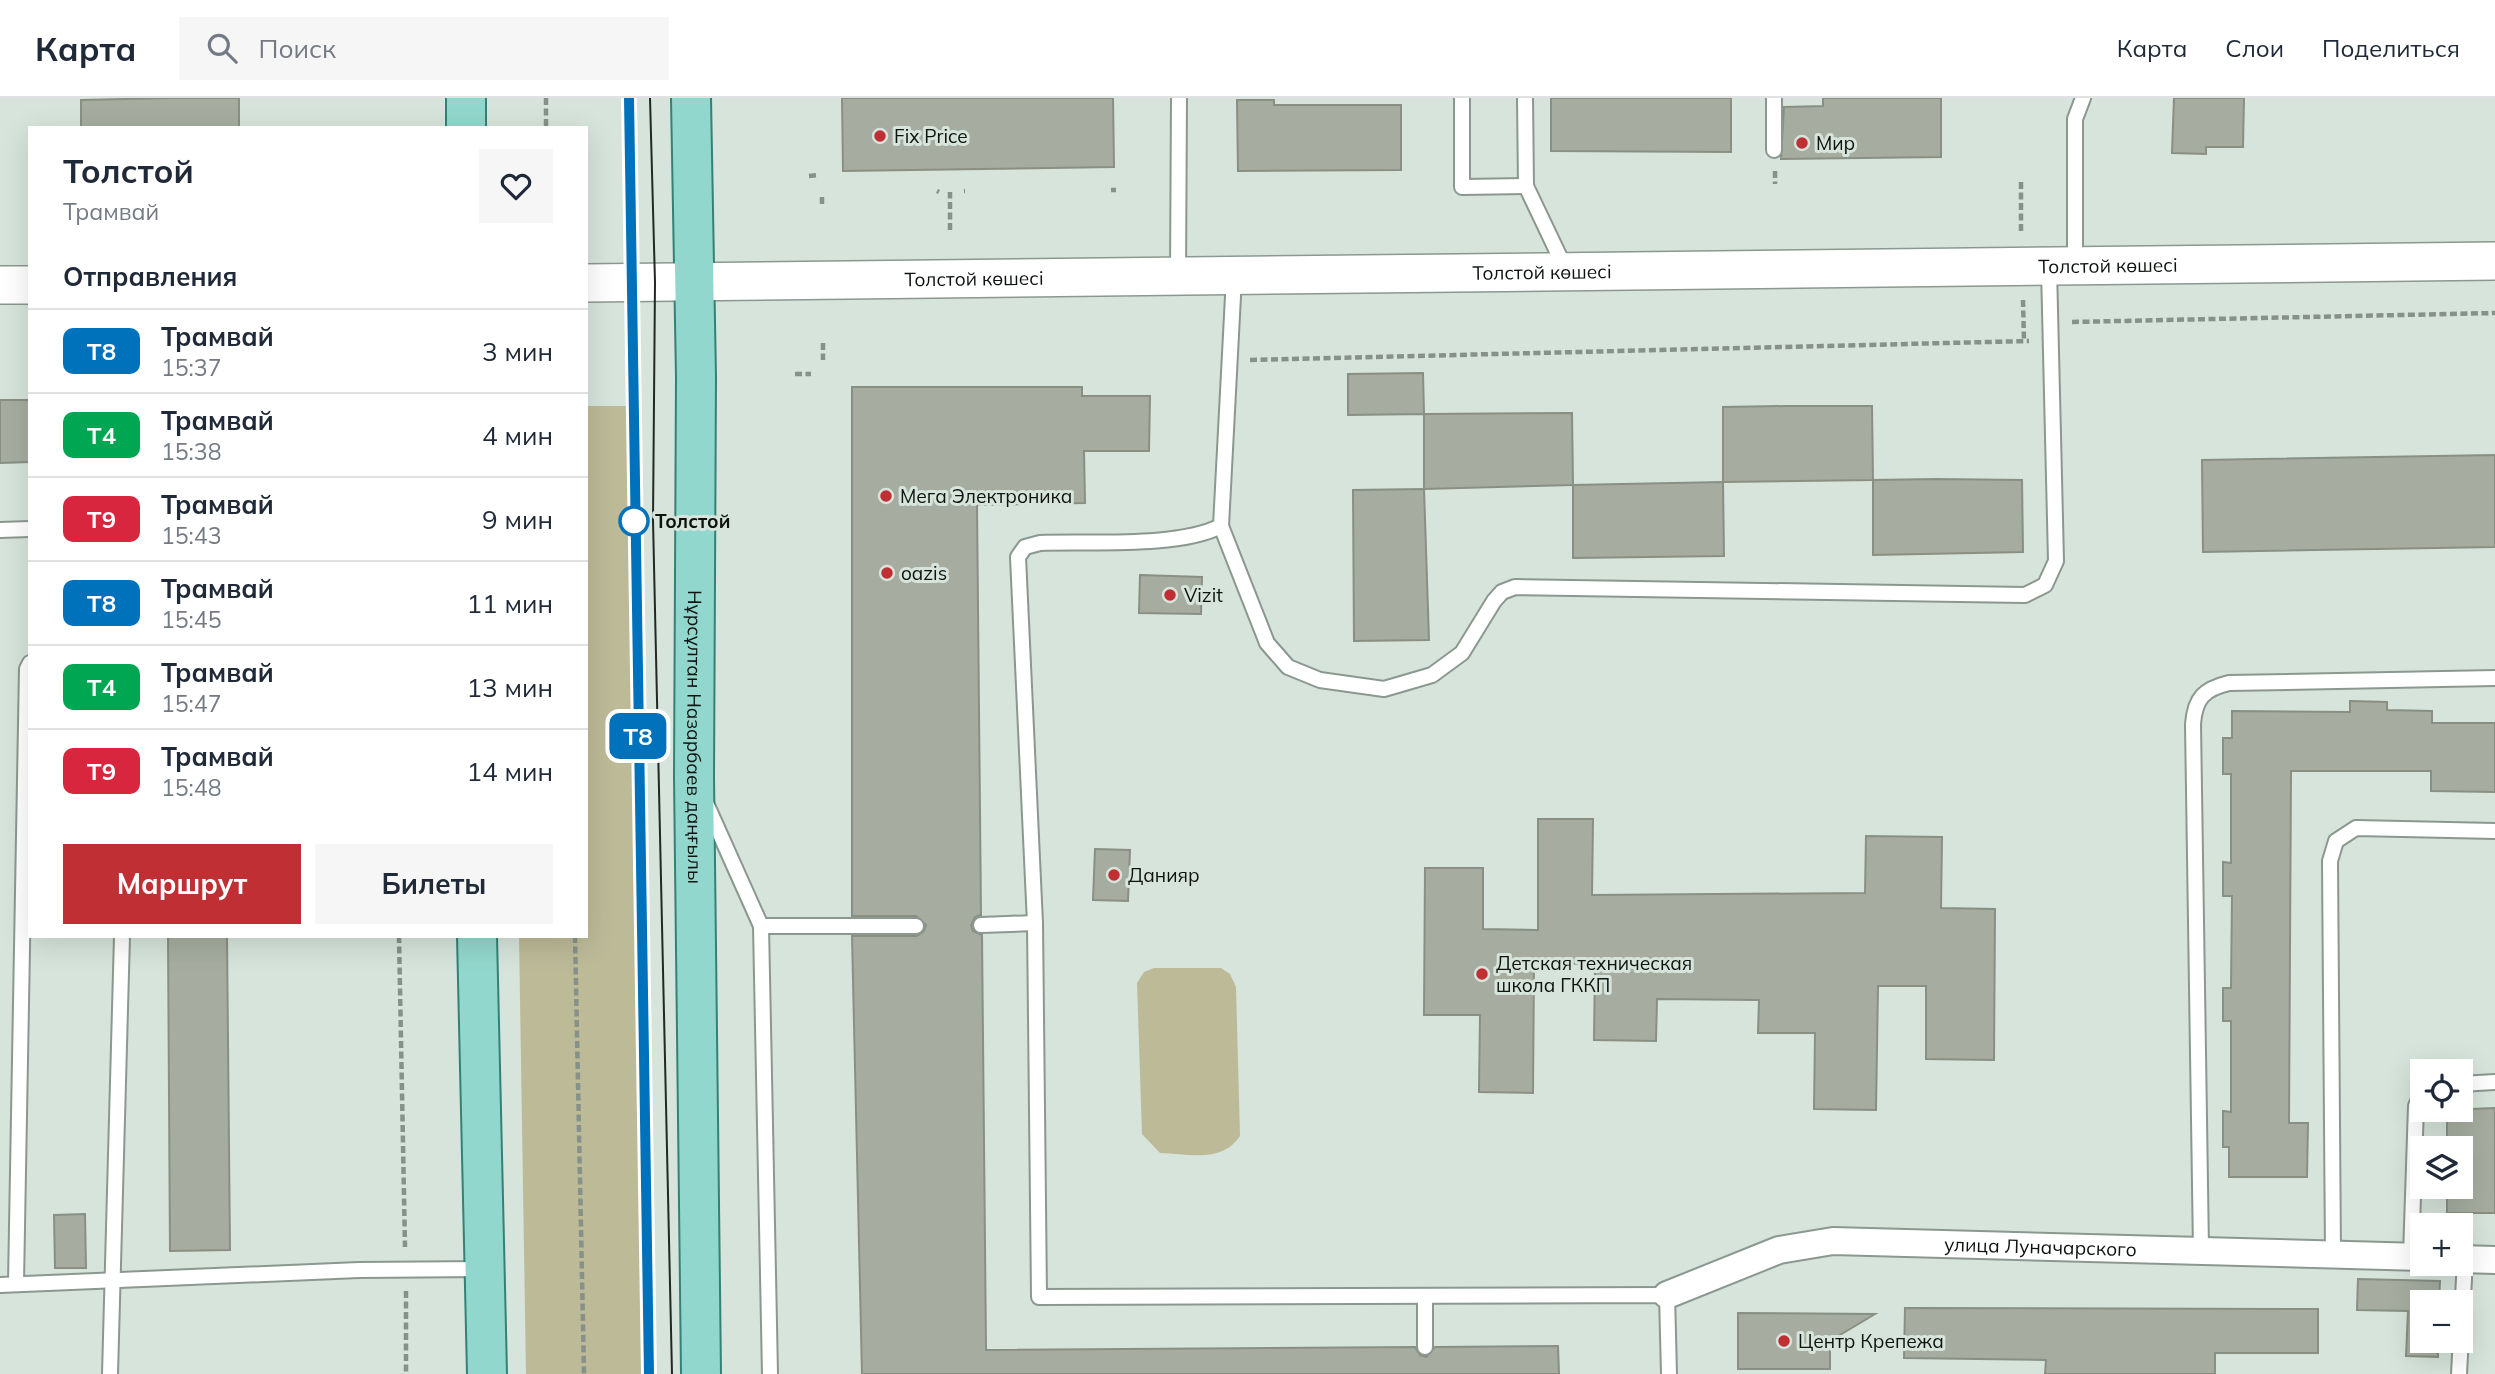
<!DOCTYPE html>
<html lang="ru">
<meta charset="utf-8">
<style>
:root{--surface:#fff;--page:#f6f6f7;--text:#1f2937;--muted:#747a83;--line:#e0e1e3;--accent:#bf2f34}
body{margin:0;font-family:Mulish,sans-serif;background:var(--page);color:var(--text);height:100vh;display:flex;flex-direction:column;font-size:26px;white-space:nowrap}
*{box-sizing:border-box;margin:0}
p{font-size:23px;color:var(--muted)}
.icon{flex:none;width:38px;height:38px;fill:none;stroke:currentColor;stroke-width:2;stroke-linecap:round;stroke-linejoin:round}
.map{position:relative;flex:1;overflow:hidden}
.details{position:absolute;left:28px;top:28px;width:560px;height:812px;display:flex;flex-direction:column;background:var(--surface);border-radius:0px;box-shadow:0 7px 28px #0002}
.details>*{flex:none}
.badge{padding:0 14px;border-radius:10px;font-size:24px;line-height:46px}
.fabs{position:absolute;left:2410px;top:961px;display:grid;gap:14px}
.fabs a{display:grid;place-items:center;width:63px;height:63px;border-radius:0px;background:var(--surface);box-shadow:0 7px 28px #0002;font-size:35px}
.map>.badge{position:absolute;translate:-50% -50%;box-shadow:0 0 0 4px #fff}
h2{padding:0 35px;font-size:26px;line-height:63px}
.round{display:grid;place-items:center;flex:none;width:74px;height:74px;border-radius:0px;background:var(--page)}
.overview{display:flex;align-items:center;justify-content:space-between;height:119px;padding:0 35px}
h1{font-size:33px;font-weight:700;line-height:52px}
.cta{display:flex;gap:14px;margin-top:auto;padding:14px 35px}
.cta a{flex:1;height:80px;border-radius:0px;background:var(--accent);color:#fff;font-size:28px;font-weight:700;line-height:80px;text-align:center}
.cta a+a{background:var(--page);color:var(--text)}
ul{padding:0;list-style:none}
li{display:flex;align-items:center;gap:21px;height:84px;padding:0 35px;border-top:2px solid var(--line)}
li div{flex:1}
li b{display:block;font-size:26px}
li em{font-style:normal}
li .badge{min-width:77px;font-weight:700;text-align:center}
header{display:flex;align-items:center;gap:42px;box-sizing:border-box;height:98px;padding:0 35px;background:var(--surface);border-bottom:2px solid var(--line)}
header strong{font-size:33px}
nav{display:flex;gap:38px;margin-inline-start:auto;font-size:24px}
.search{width:490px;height:63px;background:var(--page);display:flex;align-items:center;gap:18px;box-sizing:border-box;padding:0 24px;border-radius:0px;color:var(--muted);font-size:26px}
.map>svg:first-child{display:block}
.green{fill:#bdba98}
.building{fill:#a6ada0;stroke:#898f83;stroke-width:2}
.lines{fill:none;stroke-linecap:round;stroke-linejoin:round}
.lane-casing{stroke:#8b988f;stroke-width:18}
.street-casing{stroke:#8b988f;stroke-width:30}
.secondary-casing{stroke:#8b988f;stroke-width:40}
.primary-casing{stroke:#348175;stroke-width:42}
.path{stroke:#86918a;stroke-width:4.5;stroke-dasharray:7 3.5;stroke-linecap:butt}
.lane{stroke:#fff;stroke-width:14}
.street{stroke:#fff;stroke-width:26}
.secondary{stroke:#fff;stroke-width:37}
.primary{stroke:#92d7cd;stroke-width:38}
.tram{stroke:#222824;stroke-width:2}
.line-casing{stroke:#fff;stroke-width:16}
.line{stroke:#0072bc;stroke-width:10}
.poi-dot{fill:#bf2f34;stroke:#d6e4db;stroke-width:2.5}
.stop-dot{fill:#fff;stroke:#0072bc;stroke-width:3.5}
.labels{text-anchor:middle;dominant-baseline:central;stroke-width:6;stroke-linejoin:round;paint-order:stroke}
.poi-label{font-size:19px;fill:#0e130f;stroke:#d6e4db;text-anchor:start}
.street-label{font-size:19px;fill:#0e130f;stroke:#d6e4db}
.stop-label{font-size:19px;font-weight:bold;fill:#0e130f;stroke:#d6e4db;text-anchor:start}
</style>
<header>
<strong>Карта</strong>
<div class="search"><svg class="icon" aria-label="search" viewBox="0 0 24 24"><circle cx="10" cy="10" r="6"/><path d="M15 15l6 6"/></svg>Поиск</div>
<nav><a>Карта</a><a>Слои</a><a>Поделиться</a></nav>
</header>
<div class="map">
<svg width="2495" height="1276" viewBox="0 0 2495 1276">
<rect width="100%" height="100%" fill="#d6e4db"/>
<g class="green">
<polygon points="586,308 627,308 644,1276 526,1276 519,838 586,838"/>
<path d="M1154 870H1221L1230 876 1236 889 1240 1038C1222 1065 1190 1056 1160 1055L1142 1036 1137 885 1144 874Z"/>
</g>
<g class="building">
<polygon points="169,0 239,0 239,30 81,30 81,2"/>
<polygon points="842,0 1113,0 1114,69 843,73"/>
<polygon points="1551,0 1731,0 1731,54 1551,53"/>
<polygon points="1823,0 1941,0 1941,59 1781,61 1784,9 1823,8"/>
<polygon points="2174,0 2244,0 2243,49 2206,49 2206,56 2172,55"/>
<polygon points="1237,2 1274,2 1274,7 1401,7 1401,72 1238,73"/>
<polygon points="1423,275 1424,316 1572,315 1573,387 1424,391 1424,316 1348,317 1348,276"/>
<polygon points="852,289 1082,289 1082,298 1150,298 1149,353 1084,353 1085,405 977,407 981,817 975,819 971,827 973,833 982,837 986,1252 1415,1249 1420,1257 1426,1259 1435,1249 1558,1248 1559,1276 862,1276 852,838 917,838 924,833 926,827 916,818 852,818"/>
<polygon points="0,302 30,302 30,364 0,365"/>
<polygon points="1787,308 1872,308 1873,382 1723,384 1723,309"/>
<polygon points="2495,357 2495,449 2203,454 2202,362"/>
<polygon points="1936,381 2022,382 2023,454 1873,457 1873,382"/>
<polygon points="1723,384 1724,458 1573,460 1573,387"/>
<polygon points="1424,391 1429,542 1354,543 1353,392"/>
<polygon points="1140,477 1202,479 1201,516 1139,515"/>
<polygon points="2350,603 2387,604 2387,612 2432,613 2432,625 2495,625 2495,694 2431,693 2431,673 2291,673 2289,1025 2308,1025 2307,1079 2229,1079 2229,1049 2223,1049 2223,1013 2231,1014 2231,923 2223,923 2223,890 2231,890 2232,798 2223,798 2223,764 2231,765 2231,676 2223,676 2223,640 2232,640 2232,613 2350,614"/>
<polygon points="1538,721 1593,721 1592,797 1865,795 1866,738 1942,739 1941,810 1995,811 1994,962 1926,961 1926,888 1878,888 1876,1012 1814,1011 1815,935 1758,935 1759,902 1657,901 1656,943 1594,942 1595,866 1534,865 1533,995 1479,994 1480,917 1424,917 1425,770 1483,770 1483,831 1538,832"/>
<polygon points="1095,751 1130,752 1128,803 1093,802"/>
<polygon points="168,838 227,838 230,1152 170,1153"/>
<polygon points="2495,1010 2495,1115 2447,1115 2447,1088 2460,1088 2460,1050 2447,1050 2447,1012"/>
<polygon points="85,1116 86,1170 55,1170 54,1117"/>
<polygon points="2358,1181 2440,1183 2439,1204 2422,1204 2422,1242 2438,1242 2438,1259 2406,1258 2408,1213 2357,1212"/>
<polygon points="1905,1210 2318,1211 2318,1255 2215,1255 2215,1276 2045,1276 2046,1262 1904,1260"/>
<polygon points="1738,1215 1875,1216 1830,1243 1830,1271 1738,1271"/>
</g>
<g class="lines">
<defs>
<g id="lane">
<polyline points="1462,0 1462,89 1526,88"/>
<polyline points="1525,0 1526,88 1565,170"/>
<polyline points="1774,0 1774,52"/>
<polyline points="2075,166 2075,21 2083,0"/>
<polyline points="1178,178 1179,0"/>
<path d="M1234 179 1221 428C1178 450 1090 443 1040 445L1025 449 1018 459 1035 825 1039 1199 1667 1197 1669 1276"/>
<polyline points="1221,428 1267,545 1288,569 1320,582 1384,591 1432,577 1462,555 1494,503 1502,494 1515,489 2025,497 2045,487 2056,463 2049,170"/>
<polyline points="0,432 30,431"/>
<polyline points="706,705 761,828 770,1276"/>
<polyline points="981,827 1035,825"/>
<polyline points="761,828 916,828"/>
<polyline points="2460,986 2495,984"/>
<path d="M2201 1152 2193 626C2195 600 2204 591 2229 585L2495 580"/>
<polyline points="2333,1156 2330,763 2336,743 2356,730 2495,733"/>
<polyline points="2411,1158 2416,1008 2422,994"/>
<polyline points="16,1185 27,571 30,565"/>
<polyline points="0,1187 359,1172 483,1171"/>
<polyline points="1425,1198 1425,1249"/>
<polyline points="110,1276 122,838"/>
<polyline points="2459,1276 2465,1161"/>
</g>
<g id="street">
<polyline points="2460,1161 2495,1162"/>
<path id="s1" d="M1667 1197 1779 1152 1833 1143 2422 1159"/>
</g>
<g id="secondary">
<path id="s2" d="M586 185 2495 163"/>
<polyline points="0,187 30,187"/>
</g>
<g id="primary">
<polyline points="466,0 466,30"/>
<path id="s3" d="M691 0 696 279 694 679 701 1276"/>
<polyline points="477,838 487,1276"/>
</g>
</defs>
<use href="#lane" class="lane-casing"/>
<use href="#street" class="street-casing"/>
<use href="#secondary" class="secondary-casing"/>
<use href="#primary" class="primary-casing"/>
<g class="path">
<polyline points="546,0 546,30"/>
<polyline points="1775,73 1775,86"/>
<polyline points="809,78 819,77"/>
<polyline points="2021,84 2021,134"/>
<polyline points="1111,92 1116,92"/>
<polyline points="937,93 939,94"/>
<polyline points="964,93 965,93"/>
<polyline points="822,106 822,97"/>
<polyline points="950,132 950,94"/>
<polyline points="2023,202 2024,243"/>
<polyline points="2072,224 2495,215"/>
<polyline points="823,245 823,262"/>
<polyline points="1250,262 2029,243"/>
<polyline points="795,276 811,276"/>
<polyline points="399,838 405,1149"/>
<polyline points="575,838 584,1276"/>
<polyline points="406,1193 406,1276"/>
</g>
<use href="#lane" class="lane"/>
<use href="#street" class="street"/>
<use href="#secondary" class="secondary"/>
<use href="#primary" class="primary"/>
<g class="tram">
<polyline points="629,0 634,422 650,1276"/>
<polyline points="650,0 655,184 653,422 672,1276"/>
</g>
</g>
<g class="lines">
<defs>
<polyline id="line" points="629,0 649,1276"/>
</defs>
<use href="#line" class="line-casing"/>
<use href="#line" class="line"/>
</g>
<g class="poi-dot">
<circle cx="880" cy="38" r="7"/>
<circle cx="1802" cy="45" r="7"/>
<circle cx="886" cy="398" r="7"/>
<circle cx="887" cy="475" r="7"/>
<circle cx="1170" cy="497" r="7"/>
<circle cx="1114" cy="777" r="7"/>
<circle cx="1482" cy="876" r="7"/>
<circle cx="1784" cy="1243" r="7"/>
</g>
<circle class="stop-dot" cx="634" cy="423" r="14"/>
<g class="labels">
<g class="poi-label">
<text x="894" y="38">Fix Price</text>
<text x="1816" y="45">Мир</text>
<text x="900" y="398">Мега Электроника</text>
<text x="901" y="475">oazis</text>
<text x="1184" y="497">Vizit</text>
<text x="1128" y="777">Данияр</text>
<text x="1496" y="865">Детская техническая<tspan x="1496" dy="22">школа ГККП</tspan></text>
<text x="1798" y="1243">Центр Крепежа</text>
</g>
<g class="street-label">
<text stroke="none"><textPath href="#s2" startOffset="1522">Толстой көшесі</textPath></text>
<text stroke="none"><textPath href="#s2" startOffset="956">Толстой көшесі</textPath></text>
<text stroke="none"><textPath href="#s2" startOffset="388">Толстой көшесі</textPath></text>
<text stroke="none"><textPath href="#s3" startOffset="639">Нұрсұлтан Назарбаев даңғылы</textPath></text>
<text stroke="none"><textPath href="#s1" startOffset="383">улица Луначарского</textPath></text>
</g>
<g class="stop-label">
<text x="655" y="423">Толстой</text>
</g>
</g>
</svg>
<div class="fabs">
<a><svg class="icon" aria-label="locate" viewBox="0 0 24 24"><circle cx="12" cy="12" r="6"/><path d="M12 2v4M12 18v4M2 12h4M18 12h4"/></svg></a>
<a><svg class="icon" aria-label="layers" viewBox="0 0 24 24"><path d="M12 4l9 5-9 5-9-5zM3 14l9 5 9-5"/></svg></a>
<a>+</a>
<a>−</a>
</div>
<b class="badge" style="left:638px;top:638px;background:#0072bc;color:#fff">T8</b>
<section class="details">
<div class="overview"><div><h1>Толстой</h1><p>Трамвай</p></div><a class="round"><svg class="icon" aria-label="heart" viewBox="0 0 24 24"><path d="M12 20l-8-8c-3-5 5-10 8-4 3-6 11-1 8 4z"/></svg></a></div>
<h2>Отправления</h2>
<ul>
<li><span class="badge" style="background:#0072bc;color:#fff">T8</span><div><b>Трамвай</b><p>15:37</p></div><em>3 мин</em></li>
<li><span class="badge" style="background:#00a651;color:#fff">T4</span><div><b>Трамвай</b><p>15:38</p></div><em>4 мин</em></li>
<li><span class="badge" style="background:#d7263d;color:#fff">T9</span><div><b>Трамвай</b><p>15:43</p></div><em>9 мин</em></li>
<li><span class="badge" style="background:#0072bc;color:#fff">T8</span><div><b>Трамвай</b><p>15:45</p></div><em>11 мин</em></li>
<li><span class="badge" style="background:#00a651;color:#fff">T4</span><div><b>Трамвай</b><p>15:47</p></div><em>13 мин</em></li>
<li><span class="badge" style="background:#d7263d;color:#fff">T9</span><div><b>Трамвай</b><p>15:48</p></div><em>14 мин</em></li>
</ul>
<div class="cta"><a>Маршрут</a><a>Билеты</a></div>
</section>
</div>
